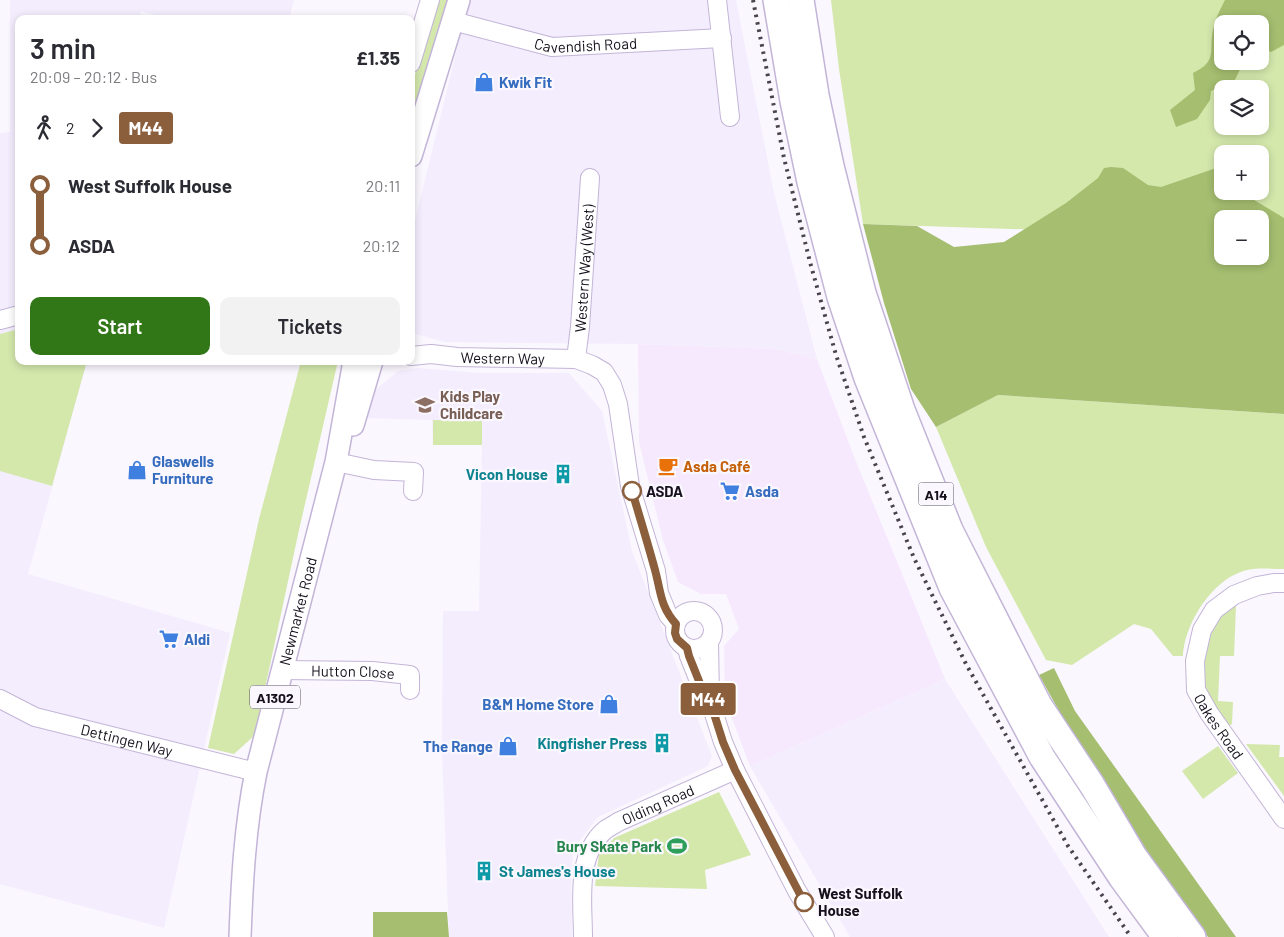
<!DOCTYPE html>
<meta charset="utf-8">
<style>
:root{--surface:#fff;--page:#f2f2f3;--text:#2b2b33;--muted:#7c7c81;--accent:#317617}
body{margin:0;font-family:Barlow,sans-serif;background:var(--page);color:var(--text);height:100vh;display:flex;flex-direction:column;font-size:19px;white-space:nowrap}
*{box-sizing:border-box;margin:0}
p{font-size:16px;color:var(--muted)}
.icon{flex:none;width:28px;height:28px;fill:none;stroke:currentColor;stroke-width:2;stroke-linecap:round;stroke-linejoin:round}
.map{position:relative;flex:1;overflow:hidden}
.details{position:absolute;left:15px;top:15px;width:400px;height:350px;display:flex;flex-direction:column;background:var(--surface);border-radius:10px;box-shadow:0 2px 8px #0003}
.details>*{flex:none}
.badge{padding:0 10px;border-radius:4px;font-size:18px;line-height:32px}
.tools{position:absolute;left:1214px;top:15px;display:grid;gap:10px}
.tools a{display:grid;place-items:center;width:55px;height:55px;border-radius:10px;background:var(--surface);box-shadow:0 2px 8px #0003;font-size:25px}
.map>.badge{position:absolute;translate:-50% -50%;box-shadow:0 0 0 2px #fff}
.legs{display:flex;align-items:center;gap:8px;height:55px;padding:0 15px;font-size:16px}
.legs p{margin-inline-start:auto}
.overview{display:flex;align-items:center;justify-content:space-between;height:85px;padding:0 15px}
h1{font-size:28px;font-weight:600;line-height:38px}
.primary-button{display:flex;gap:10px;margin-top:auto;padding:10px 15px}
.primary-button a{flex:1;height:58px;border-radius:10px;background:var(--accent);color:#fff;font-size:20px;font-weight:600;line-height:58px;text-align:center}
.primary-button a+a{background:var(--page);color:var(--text)}
ul{padding:0 15px;list-style:none}
li{display:flex;align-items:center;gap:18px;height:60px;font-size:19px}
li i{display:grid;place-items:center;width:8px;height:100%;margin:0 6px;background:currentColor}
li i::after{content:'';width:12px;height:12px;margin:-6px;border:4px solid;border-radius:50%;background:var(--surface)}
li p{margin-inline-start:auto}
li:first-child i{background:linear-gradient(#0000 50%,currentColor 0)}
li:last-child i{background:linear-gradient(currentColor 50%,#0000 0)}
.map>svg:first-child{display:block}
.commercial{fill:#f7e9fd}
.built{fill:#f4edfe}
.green{fill:#d4e8ac;fill-rule:evenodd}
.forest{fill:#a5be70;fill-rule:evenodd}
.lines{fill:none;stroke-linecap:round;stroke-linejoin:round}
.minor-casing{stroke:#c3b5d7;stroke-width:20}
.major-casing{stroke:#c3b5d7;stroke-width:24}
.highway-casing{stroke:#c3b5d7;stroke-width:28}
.minor{stroke:#fff;stroke-width:18}
.major{stroke:#fff;stroke-width:21}
.highway{stroke:#fff;stroke-width:25}
.rail{stroke:#48434e;stroke-width:4;stroke-dasharray:2.5 5;stroke-linecap:butt}
.line-1-casing{stroke:#fff;stroke-width:11}
.line-1{stroke:#8b5e3c;stroke-width:8}
.stop-1-dot{fill:#fff;stroke:#8b5e3c;stroke-width:2.5}
.labels{text-anchor:middle;dominant-baseline:central;stroke-width:4.5;stroke-linejoin:round;paint-order:stroke}
.shield{fill:#faf7fe;stroke:#5a5560;stroke-width:1}
.shield-label{font-size:14px;font-weight:bold;fill:#15101c}
.street-label{font-size:15px;fill:#15101c;stroke:#faf7fe}
.shop-label{font-size:15px;font-weight:bold;fill:#366cbe;stroke:#faf7fe;text-anchor:start}
.education-label{font-size:15px;font-weight:bold;fill:#785e54;stroke:#faf7fe;text-anchor:start}
.food-label{font-size:15px;font-weight:bold;fill:#c56008;stroke:#faf7fe;text-anchor:start}
.culture-label{font-size:15px;font-weight:bold;fill:#0d838f;stroke:#faf7fe;text-anchor:end}
.stop-label{font-size:15px;font-weight:bold;fill:#15101c;stroke:#faf7fe;text-anchor:start}
.leisure-label{font-size:15px;font-weight:bold;fill:#27864d;stroke:#faf7fe;text-anchor:end}
</style>
<div class="map">
<svg width="1284" height="937" viewBox="0 0 1284 937">
<rect width="100%" height="100%" fill="#faf7fe"/>
<polygon class="commercial" points="638,344 775,349 817,359 855,459 945,679 750,766 725,700 724,646 739,629 726,594 701,594 678,582 663,540 639,442"/>
<g class="built">
<polygon points="10,0 294,0 289,19 171,19 141,11 139,19 19,19 19,361 87,361 28,574 230,633 164,928 0,884 0,133 10,132"/>
<polygon points="469,0 736,0 774,193 817,359 775,349 638,344 445,342 411,333 411,237"/>
<polygon points="417,368 481,373 569,373 602,411 632,551 712,756 708,766 598,817 573,849 571,888 572,937 449,937 442,751 443,611 479,611 482,445 433,445 432,420 364,418 373,392 398,371"/>
<polygon points="945,679 1109,937 850,937 750,766"/>
</g>
<g class="green">
<polygon points="436,0 450,0 411,126 411,89"/>
<path d="M831 0H1284V239L1260 219H1222V236L863 224 839 69ZM1222 24H1260V61H1222ZM1222 89H1260V126H1222ZM1222 154H1260V191H1222Z"/>
<polygon points="19,329 19,361 87,361 52,486 0,471 0,334"/>
<polygon points="301,361 338,361 299,530 255,735 234,754 208,748 259,519"/>
<path d="M998 395 1284 414V569C1274 569 1263 568 1253 569 1216 573 1185 621 1183 656H1173L1151 629 1134 624 1072 665 1046 660 986 547 936 427Z"/>
<polygon points="433,420 482,421 482,445 433,445"/>
<path d="M1235 605 1236 606 1234 656H1220L1218 701 1233 702 1232 724 1229 726C1219 715 1209 701 1204 686 1198 666 1203 636 1217 619 1221 614 1229 609 1235 605Z"/>
<polygon points="1246,744 1280,745 1279,757 1284,757 1284,796"/>
<polygon points="1218,746 1238,773 1203,799 1182,771"/>
<polygon points="719,792 751,855 705,870 707,889 595,886 599,854 614,838"/>
</g>
<g class="forest">
<path d="M1225 0H1284V45L1271 52 1262 47 1260 48V24H1222V61H1244L1234 82 1211 91 1210 100 1197 119 1176 127 1170 110 1195 90 1193 73C1220 60 1207 50 1214 26 1216 17 1221 8 1225 0Z"/>
<path d="M1222 166V191H1244L1249 197 1284 218V414L998 395 936 427 911 389 884 303 863 224 917 226 954 247 1004 242 1066 203 1098 178 1104 168 1111 167 1123 168 1148 185 1161 187ZM1222 219H1260V256H1222Z"/>
<polygon points="1054,668 1075,711 1236,937 1208,937 1170,886 1096,777 1039,675"/>
<polygon points="373,912 447,912 449,937 373,937"/>
</g>
<g class="lines">
<defs>
<g id="minor">
<polyline points="717,0 730,117"/>
<path id="s1" d="M453 21 552 47 722 38"/>
<polyline points="411,63 430,0"/>
<polyline points="0,320 19,315"/>
<path id="s2" d="M411 356 431 354 457 357 576 359 592 365 604 372 612 385 618 404 630 486 656 571 659 593 668 615 676 624"/>
<path id="s3" d="M576 359 580 327 590 178"/>
<polyline points="336,462 374,470 414,472 413,491"/>
<path id="s4" d="M1284 583H1274L1257 586 1234 595 1214 610 1202 630 1195 661 1196 690 1209 713 1284 819"/>
<circle cx="694" cy="630" r="19"/>
<polyline points="709,642 710,698"/>
<polyline points="687,648 689,656 701,686 710,701 723,742 735,770 797,891 825,937"/>
<path id="s5" d="M282 670 372 671 410 675V690"/>
<path id="s6" d="M0 699 35 717 256 772"/>
<path id="s7" d="M583 937C583 902 575 856 605 830 609 827 614 825 618 822L735 770"/>
</g>
<g id="major">
<polyline points="411,156 459,0"/>
<polyline points="353,425 372,361"/>
<path id="s8" d="M240 937C242 881 245 826 256 772L336 462 354 361"/>
</g>
<g id="highway">
<polyline points="776,0 793,101 810,182 840,297 867,378 952,588 1042,757 1121,877 1165,937"/>
<polyline points="801,0 816,95 831,166 863,293 902,410 950,530 1039,705 1092,785 1134,856 1193,937"/>
</g>
</defs>
<use href="#minor" class="minor-casing"/>
<use href="#major" class="major-casing"/>
<use href="#highway" class="highway-casing"/>
<use href="#minor" class="minor"/>
<use href="#major" class="major"/>
<use href="#highway" class="highway"/>
<polyline class="rail" points="753,0 784,158 810,262 836,355 864,437 914,558 966,664 1068,846 1131,937"/>
</g>
<g class="lines">
<defs>
<path id="line-1" d="M632 491C640 518 648 544 655 570 661 592 660 606 676 624L675 633 677 639 687 648 689 656 701 686 710 701 723 742 735 770 804 902"/>
</defs>
<use href="#line-1" class="line-1-casing"/>
<use href="#line-1" class="line-1"/>
</g>
<defs>
<symbol id="shop-bare" viewBox="-9 -9 18 18"><path d="M-5-2.5h2.3a2.7 3.5 0 0 1 5.4 0H5L5.5 6h-11ZM-1.5-2.5h3a1.5 2.3 0 0 0-3 0Z" fill="#3f7fe0" stroke="#faf7fe" stroke-width="2.5" paint-order="stroke"/></symbol>
<symbol id="school-bare" viewBox="-9 -9 18 18"><path d="M0-5L7-2L0 1L-7-2ZM-4 1L0 2.5L4 1V4Q0 6-4 4Z" fill="#8d6e63" stroke="#faf7fe" stroke-width="2.5" paint-order="stroke"/></symbol>
<symbol id="cafe-bare" viewBox="-9 -9 18 18"><path d="M-5.5-4.5H6V0H3Q3 3.5 0 3.5H-2.5Q-5.5 3.5-5.5 0ZM3-3.2v2h1.7v-2ZM-6 4.5H4V6H-6Z" fill="#e8710a" stroke="#faf7fe" stroke-width="2.5" paint-order="stroke"/></symbol>
<symbol id="building-bare" viewBox="-9 -9 18 18"><path d="M-4-6H4V6H1V3H-1V6H-4ZM-2.5-4.3h1.7v1.8h-1.7ZM.8-4.3h1.7v1.8H.8ZM-2.5-1h1.7V.8h-1.7ZM.8-1h1.7V.8H.8Z" fill="#0f9aa8" stroke="#faf7fe" stroke-width="2.5" paint-order="stroke"/></symbol>
<symbol id="supermarket-bare" viewBox="-9 -9 18 18"><path d="M-6-5.5h2.5l.6 2H6L4.5 2H-2.5L-4.4-4H-6ZM-1.5 3.2a1.3 1.3 0 1 0 .1 0ZM3 3.2a1.3 1.3 0 1 0 .1 0Z" fill="#3f7fe0" stroke="#faf7fe" stroke-width="2.5" paint-order="stroke"/></symbol>
<symbol id="stadium-bare" viewBox="-9 -9 18 18"><path d="M0-5a6.5 5 0 1 0 0 10a6.5 5 0 1 0 0-10ZM-3.5-1.8h7v3.6h-7Z" fill="#2e9e5b" stroke="#faf7fe" stroke-width="2.5" paint-order="stroke"/></symbol>
</defs>
<g fill-rule="evenodd">
<use href="#shop-bare" x="470" y="68" width="28" height="28"/>
<use href="#school-bare" x="411" y="391" width="28" height="28"/>
<use href="#cafe-bare" x="654" y="452" width="28" height="28"/>
<use href="#shop-bare" x="123" y="456" width="28" height="28"/>
<use href="#building-bare" x="549" y="460" width="28" height="28"/>
<use href="#supermarket-bare" x="716" y="477" width="28" height="28"/>
<use href="#supermarket-bare" x="155" y="625" width="28" height="28"/>
<use href="#shop-bare" x="595" y="690" width="28" height="28"/>
<use href="#building-bare" x="648" y="729" width="28" height="28"/>
<use href="#shop-bare" x="494" y="732" width="28" height="28"/>
<use href="#stadium-bare" x="663" y="832" width="28" height="28"/>
<use href="#building-bare" x="470" y="857" width="28" height="28"/>
</g>
<g class="stop-1-dot">
<circle cx="632" cy="491" r="9"/>
<circle cx="804" cy="902" r="9"/>
</g>
<g class="labels">
<g class="shield">
<rect x="918.5" y="482.5" width="35" height="23" rx="4"/>
<rect x="250" y="685.5" width="50" height="23" rx="4"/>
</g>
<g class="shield-label">
<text x="936" y="494">A14</text>
<text x="275" y="697">A1302</text>
</g>
<g class="street-label">
<text stroke="none"><textPath href="#s1" startOffset="136">Cavendish Road</textPath></text>
<text stroke="none"><textPath href="#s3" startOffset="91">Western Way (West)</textPath></text>
<text stroke="none"><textPath href="#s2" startOffset="92">Western Way</textPath></text>
<text stroke="none"><textPath href="#s8" startOffset="332">Newmarket Road</textPath></text>
<text stroke="none"><textPath href="#s5" startOffset="71">Hutton Close</textPath></text>
<text stroke="none"><textPath href="#s4" startOffset="204">Oakes Road</textPath></text>
<text stroke="none"><textPath href="#s6" startOffset="134">Dettingen Way</textPath></text>
<text stroke="none"><textPath href="#s7" startOffset="172">Olding Road</textPath></text>
</g>
<g class="shop-label">
<text x="499" y="82">Kwik Fit</text>
<text x="152" y="461">Glaswells<tspan x="152" dy="17">Furniture</tspan></text>
<text x="745" y="491">Asda</text>
<text x="184" y="639">Aldi</text>
<text x="594" y="704" text-anchor="end">B&amp;M Home Store</text>
<text x="493" y="746" text-anchor="end">The Range</text>
</g>
<g class="education-label">
<text x="440" y="396">Kids Play<tspan x="440" dy="17">Childcare</tspan></text>
</g>
<g class="food-label">
<text x="683" y="466">Asda Café</text>
</g>
<g class="culture-label">
<text x="548" y="474">Vicon House</text>
<text x="647" y="743">Kingfisher Press</text>
<text x="499" y="871" text-anchor="start">St James's House</text>
</g>
<g class="stop-label">
<text x="646" y="491">ASDA</text>
<text x="818" y="893">West Suffolk<tspan x="818" dy="17">House</tspan></text>
</g>
<g class="leisure-label">
<text x="662" y="846">Bury Skate Park</text>
</g>
</g>
</svg>
<div class="tools">
<a><svg class="icon" aria-label="locate" viewBox="0 0 24 24"><circle cx="12" cy="12" r="6"/><path d="M12 2v4M12 18v4M2 12h4M18 12h4"/></svg></a>
<a><svg class="icon" aria-label="layers" viewBox="0 0 24 24"><path d="M12 4l9 5-9 5-9-5zM3 14l9 5 9-5"/></svg></a>
<a>+</a>
<a>−</a>
</div>
<b class="badge" style="left:708px;top:699px;background:#8b5e3c;color:#fff">M44</b>
<section class="details">
<div class="overview"><div><h1>3 min</h1><p>20:09 – 20:12 · Bus</p></div><b>£1.35</b></div>
<div class="legs"><svg class="icon" aria-label="walk" viewBox="0 0 24 24"><circle cx="13" cy="4" r="2"/><path d="M13 8l-2 6 4 7M11 14l-3 7M7 12l3-4h3l4 4"/></svg>2<svg class="icon" aria-label="forward" viewBox="0 0 24 24"><path d="M9 5l7 7-7 7"/></svg><b class="badge" style="background:#8b5e3c;color:#fff">M44</b></div>
<ul>
<li><i style="color:#8b5e3c"></i><b>West Suffolk House</b><p>20:11</p></li>
<li><i style="color:#8b5e3c"></i><b>ASDA</b><p>20:12</p></li>
</ul>
<div class="primary-button"><a>Start</a><a>Tickets</a></div>
</section>
</div>
